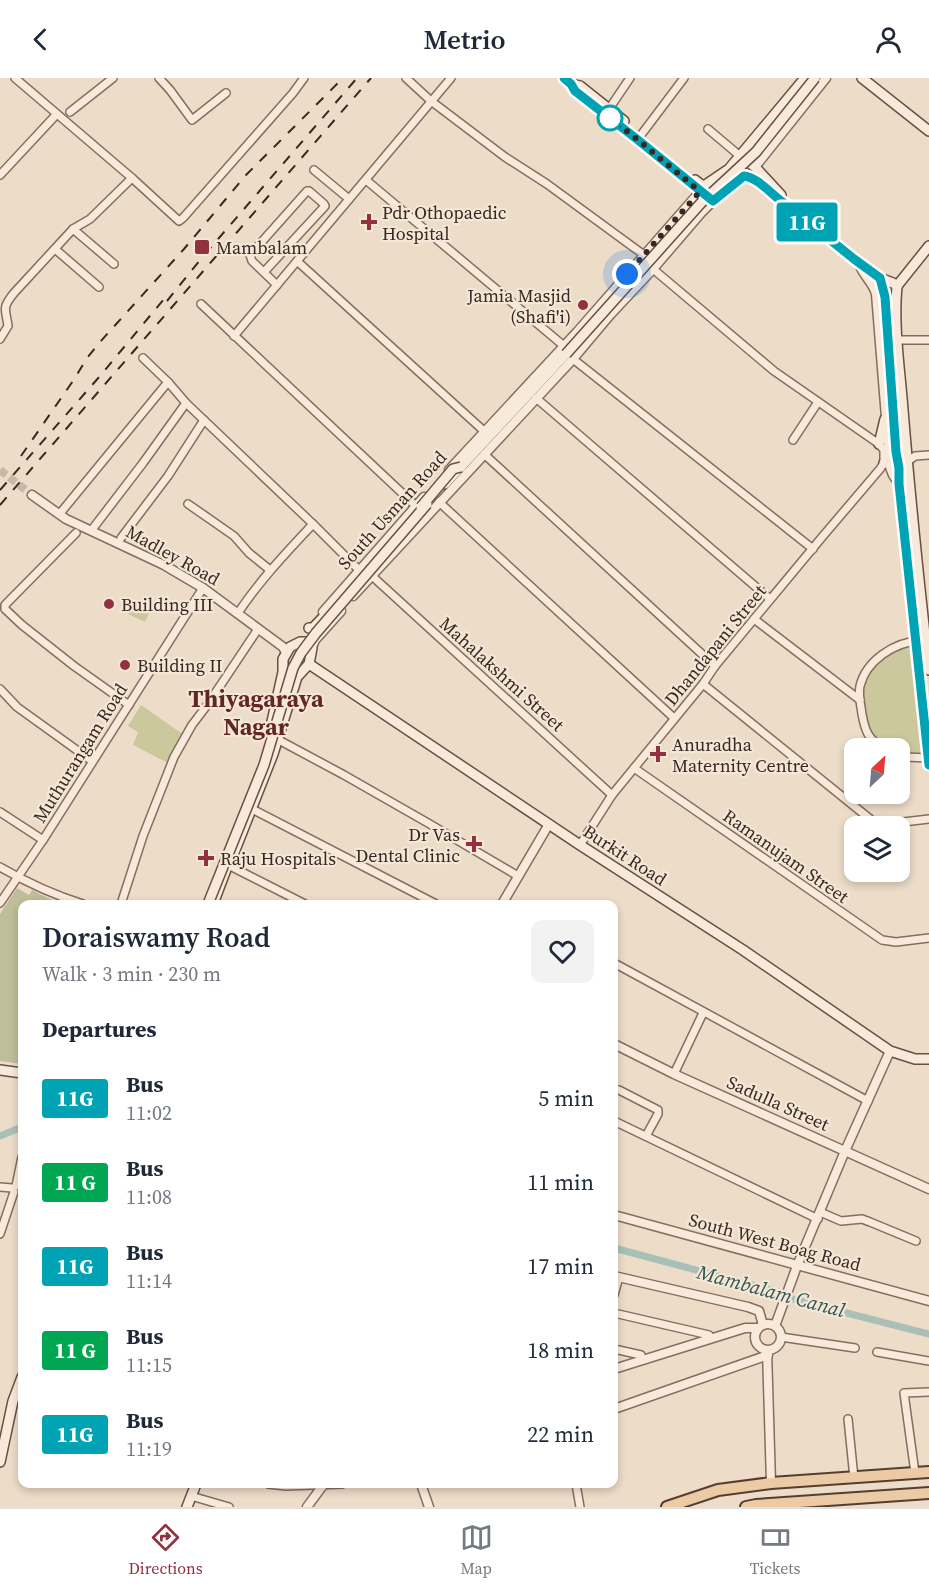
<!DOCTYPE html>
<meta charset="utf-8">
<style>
:root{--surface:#fff;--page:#f2f2f3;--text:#1f2937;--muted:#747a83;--line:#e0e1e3;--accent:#923241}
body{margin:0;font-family:"Source Serif 4",serif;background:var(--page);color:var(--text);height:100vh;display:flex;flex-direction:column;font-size:22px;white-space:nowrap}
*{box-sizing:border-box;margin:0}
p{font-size:20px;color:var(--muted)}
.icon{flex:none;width:33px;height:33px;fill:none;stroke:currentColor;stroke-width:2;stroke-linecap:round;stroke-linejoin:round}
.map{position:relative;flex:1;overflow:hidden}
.sheet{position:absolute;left:18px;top:822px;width:600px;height:588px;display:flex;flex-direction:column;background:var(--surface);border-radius:12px;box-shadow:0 3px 9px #0003}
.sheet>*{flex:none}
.badge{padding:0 12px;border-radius:4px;font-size:21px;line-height:39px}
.needle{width:39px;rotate:26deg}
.tools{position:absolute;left:844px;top:660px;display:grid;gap:12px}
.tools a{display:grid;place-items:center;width:66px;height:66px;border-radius:12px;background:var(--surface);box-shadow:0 3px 9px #0003;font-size:30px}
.you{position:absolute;width:30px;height:30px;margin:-15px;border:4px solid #fff;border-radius:50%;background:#1a73e8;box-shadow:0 0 0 9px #1a73e833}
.map>.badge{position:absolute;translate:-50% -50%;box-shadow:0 0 0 3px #fff}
h2{padding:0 24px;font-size:22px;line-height:54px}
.round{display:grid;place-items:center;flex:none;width:63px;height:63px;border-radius:12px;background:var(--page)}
.overview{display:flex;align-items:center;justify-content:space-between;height:102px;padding:0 24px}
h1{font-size:28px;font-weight:600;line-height:45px}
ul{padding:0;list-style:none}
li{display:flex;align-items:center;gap:18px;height:84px;padding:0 24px}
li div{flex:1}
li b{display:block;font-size:22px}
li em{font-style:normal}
li .badge{min-width:66px;font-weight:700;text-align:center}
header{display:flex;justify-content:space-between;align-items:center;height:78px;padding:0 24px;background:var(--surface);font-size:27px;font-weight:600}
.dock{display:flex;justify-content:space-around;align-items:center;height:84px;border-top:2px solid var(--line);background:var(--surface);font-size:16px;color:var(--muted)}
.dock a{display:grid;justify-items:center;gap:3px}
.dock .active{color:var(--accent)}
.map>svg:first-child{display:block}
.green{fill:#cac89c}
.cemetery{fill:#bfbe9b}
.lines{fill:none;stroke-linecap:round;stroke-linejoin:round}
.canal{stroke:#a9c0b6;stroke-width:7}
.tertiary-tunnel{stroke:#c8b8a7;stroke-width:8;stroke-dasharray:8 4;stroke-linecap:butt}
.minor-casing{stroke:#876d5e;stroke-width:10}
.tertiary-casing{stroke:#876d5e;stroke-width:11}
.secondary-casing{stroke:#694f41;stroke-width:12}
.primary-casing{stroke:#553d32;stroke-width:14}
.minor{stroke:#f7eadb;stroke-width:7}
.tertiary{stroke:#f7eadb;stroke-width:8}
.secondary{stroke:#f7eadb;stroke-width:9}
.primary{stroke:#eccaa3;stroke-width:10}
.rail{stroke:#382821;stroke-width:2;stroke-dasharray:10 10;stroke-linecap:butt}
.secondary-bridge-casing{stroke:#694f41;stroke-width:12;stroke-linecap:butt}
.secondary-bridge{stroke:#f7eadb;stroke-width:9}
.line-casing{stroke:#fff;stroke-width:14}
.line{stroke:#00a3b4;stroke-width:9}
.walk{stroke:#382821;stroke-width:6;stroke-dasharray:0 10.8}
.stop-dot{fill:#fff;stroke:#00a3b4;stroke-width:3}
.poi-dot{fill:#923241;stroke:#f4e7d7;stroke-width:2}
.labels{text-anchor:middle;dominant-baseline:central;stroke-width:4.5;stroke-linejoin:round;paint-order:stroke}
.poi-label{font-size:18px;fill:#382821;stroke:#f4e7d7;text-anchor:start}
.street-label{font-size:18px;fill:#382821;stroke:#f4e7d7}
.water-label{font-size:20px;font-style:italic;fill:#31574f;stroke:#f4e7d7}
.district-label{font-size:24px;font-weight:bold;fill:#622623;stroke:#f4e7d7}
</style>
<header><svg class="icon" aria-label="back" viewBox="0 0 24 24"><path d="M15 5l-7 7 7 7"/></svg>Metrio<svg class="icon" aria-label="person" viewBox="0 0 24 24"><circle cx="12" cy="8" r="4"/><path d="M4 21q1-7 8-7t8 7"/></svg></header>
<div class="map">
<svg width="929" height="1429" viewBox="0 0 929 1429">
<rect width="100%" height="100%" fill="#ecdcc8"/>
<g class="green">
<polygon points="134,523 151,531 145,544 128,536"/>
<polygon points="914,565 928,676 920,678 900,675 900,670 888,670 881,668 866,653 861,609 869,592 879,580 900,570"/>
<polygon points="141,627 184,657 175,671 168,685 133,667 138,654 128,648"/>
</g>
<polygon class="cemetery" points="17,810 29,817 32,812 60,826 22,826 22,986 0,983 0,836"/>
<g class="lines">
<g class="canal">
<polyline points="0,1058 22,1049"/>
<polyline points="614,1170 778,1214 792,1221 929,1256"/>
</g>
<polyline class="tertiary-tunnel" points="0,392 32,417"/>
<defs>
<g id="minor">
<polyline points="15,0 132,100 179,143 183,140 293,15 304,0"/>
<polyline points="159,0 170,12 192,42 226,15"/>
<polyline points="406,0 431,23 505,79 547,106 644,177 653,191 774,293 879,366 884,372 884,385 880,391 823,458 715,588 703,606 612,717 580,767"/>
<polyline points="609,31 630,0"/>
<polyline points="70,34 113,0"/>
<polyline points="708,51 740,78"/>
<polyline points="638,61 684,0"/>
<polyline points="314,92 349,121"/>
<polyline points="0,97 55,38"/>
<polyline points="366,102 564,268"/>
<polyline points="73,151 114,186"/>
<polyline points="55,171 99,209"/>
<polyline points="297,183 485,354"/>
<polyline points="264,194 325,128 324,126 309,113 307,113 250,177 252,183 277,207"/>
<polyline points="201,226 418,430"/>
<polyline points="234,258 451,0"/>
<path d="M0 261 8 248C6 231 1 231 14 215L73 151 90 141 132 100"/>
<polyline points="898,262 929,262"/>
<polyline points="143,280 168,304 186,325 313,446 360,493"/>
<polyline points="573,281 813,471"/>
<polyline points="536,320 770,521"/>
<polyline points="793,362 818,324"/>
<polyline points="484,376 715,588"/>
<polyline points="907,384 915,378 929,377"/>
<polyline points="439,424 674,640"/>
<polyline points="188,426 234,458 249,475 270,492"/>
<polyline points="62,433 168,304"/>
<polyline points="94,449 143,385 186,325"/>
<polyline points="76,455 5,527 5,531 22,547 74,588 129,627"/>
<polyline points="121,460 168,398 204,342"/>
<polyline points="372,498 612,717"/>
<path d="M238 535C260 502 286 475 313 446"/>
<polyline points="754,541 860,622"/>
<polyline points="703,606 875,745 886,746 929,741"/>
<polyline points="0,611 17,629 92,683"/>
<polyline points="275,660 344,697 428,745 518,798"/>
<path d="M883 670C868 661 865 653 862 636 861 628 858 617 860 608 866 583 894 564 919 563"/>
<polyline points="900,677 905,679 929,680"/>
<polyline points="634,690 882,862 896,864 929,860"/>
<polyline points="252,731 436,826"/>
<polyline points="0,734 43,762"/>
<polyline points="228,787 305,826"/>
<path d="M0 789C26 804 54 817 83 826"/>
<polyline points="0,825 43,762 203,510"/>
<polyline points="121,826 143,758 174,679 192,647 208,626 258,551"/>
<polyline points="614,885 868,1023"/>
<polyline points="674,996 703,935"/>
<polyline points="619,1012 658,1032 658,1036 646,1058"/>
<polyline points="614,1043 818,1141"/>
<polyline points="16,1108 22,1079"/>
<polyline points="0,1109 12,1110"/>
<polyline points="820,1134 841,1143 862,1141 870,1144 916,1163"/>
<polyline points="0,1156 14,1114"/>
<polyline points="614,1217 619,1199"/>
<polyline points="614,1235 709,1257 711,1260"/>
<polyline points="781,1259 855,1270"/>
<polyline points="614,1271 641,1277 643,1282"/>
<polyline points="877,1274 929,1283"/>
<polyline points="848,1341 854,1400"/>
<polyline points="915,1395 904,1315 929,1314"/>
<polyline points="268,1406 286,1408 342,1406"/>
<polyline points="576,1406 580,1429"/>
<polyline points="191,1418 229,1429"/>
</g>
<g id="tertiary">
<polyline points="755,89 826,0"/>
<path d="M859 185C862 197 873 204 876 216L890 389 893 397 899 406"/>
<polyline points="449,392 577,254 697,117 697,111"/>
<polyline points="32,417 66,441 164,487 203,510 283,569 286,575"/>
<polyline points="353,518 573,281 610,237 653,191 702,134 713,123"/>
<polyline points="323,534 424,419"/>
<polyline points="313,567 315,562 341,533"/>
<polyline points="502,826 549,746"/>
<polyline points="614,966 674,996 929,1111"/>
<polyline points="614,1137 929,1223"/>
<polyline points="614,1198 748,1229 759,1233 763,1247"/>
<circle cx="768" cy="1259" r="13"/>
<polyline points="775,1248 797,1188 845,1073 890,973"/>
<polyline points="767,1273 771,1405"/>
<polyline points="614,1291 745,1250 758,1250"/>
<polyline points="614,1331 768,1277"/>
<polyline points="421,1406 429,1429"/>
<polyline points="307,1429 324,1406"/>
</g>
<g id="secondary">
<polyline points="564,0 571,6 580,8 624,43"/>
<polyline points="862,0 929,53"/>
<path d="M571 6 575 13 638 61 713 123 744 98C761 100 773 119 787 127L854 181 880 200 893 205 897 208"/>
<polyline points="742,79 755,89 781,117"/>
<polyline points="695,102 700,106 704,108 729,91 805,0"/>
<polyline points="880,200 884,219 896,374 899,390 899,406 929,688"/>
<path d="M897 208C893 247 900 292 903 332 910 418 919 505 929 592"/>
<polyline points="897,208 929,168"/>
<polyline points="879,366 885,341"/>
<polyline points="884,385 902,385"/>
<polyline points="445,406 566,276"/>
<polyline points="309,550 313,550 332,530"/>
<polyline points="309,586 580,767 743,872 890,973 915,981 929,981"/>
<polyline points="233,777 273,676 297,599 309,586 312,570 306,564 300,564 290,569 283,581 283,594 271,648"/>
<polyline points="213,826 227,789"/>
<polyline points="0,992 22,995"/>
<polyline points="0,1384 13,1323 22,1299"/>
<polyline points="187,1429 196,1406"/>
</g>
<g id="primary">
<polyline points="667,1429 718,1412 771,1405 929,1394"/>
<polyline points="746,1429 756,1427 929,1415"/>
</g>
</defs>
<use href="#minor" class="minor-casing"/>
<use href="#tertiary" class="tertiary-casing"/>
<use href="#secondary" class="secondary-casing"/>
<use href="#primary" class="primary-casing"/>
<use href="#minor" class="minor"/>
<use href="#tertiary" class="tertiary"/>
<use href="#secondary" class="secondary"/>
<use href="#primary" class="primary"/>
<g class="rail">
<polyline points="167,223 200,182 357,0"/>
<polyline points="21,378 75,300 87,280 100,264 184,171 246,97 343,0"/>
<polyline points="0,412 100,298 169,215"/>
<polyline points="0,427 371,0"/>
</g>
<defs>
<g id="secondary-bridge">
<polyline points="566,276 701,125 756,74 815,0"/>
<polyline points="421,429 453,391 461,389"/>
<polyline points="208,826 264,687 293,590 301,575 316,555 427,426"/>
</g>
</defs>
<use href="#secondary-bridge" class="secondary-bridge-casing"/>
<use href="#secondary-bridge" class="secondary-bridge"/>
</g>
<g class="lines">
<defs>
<path id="line" d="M564 0 571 6 575 13 638 62 713 123 744 98C760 100 773 119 787 127L854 181 880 200 885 219 896 374 899 390V406L929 687"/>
</defs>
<use href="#line" class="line-casing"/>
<use href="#line" class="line"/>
<polyline class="walk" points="610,40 638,62 697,111 697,117 627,196"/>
</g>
<circle class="stop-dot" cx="610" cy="40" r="12"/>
<g class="poi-dot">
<path d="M366 135h6v6h6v6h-6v6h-6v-6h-6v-6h6z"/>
<rect x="194" y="161" width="16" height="16" rx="3"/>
<circle cx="583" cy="227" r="6"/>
<circle cx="109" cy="526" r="6"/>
<circle cx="125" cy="587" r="6"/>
<path d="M655 667h6v6h6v6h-6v6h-6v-6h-6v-6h6z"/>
<path d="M471 757h6v6h6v6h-6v6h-6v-6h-6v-6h6z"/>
<path d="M203 771h6v6h6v6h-6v6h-6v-6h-6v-6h6z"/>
</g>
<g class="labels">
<g class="poi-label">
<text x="382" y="134">Pdr Othopaedic<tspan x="382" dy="21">Hospital</tspan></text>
<text x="216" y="169">Mambalam</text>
<text x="571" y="217" text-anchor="end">Jamia Masjid<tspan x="571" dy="21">(Shafi'i)</tspan></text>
<text x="121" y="526">Building III</text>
<text x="137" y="587">Building II</text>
<text x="672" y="666">Anuradha<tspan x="672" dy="21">Maternity Centre</tspan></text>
<text x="460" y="756" text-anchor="end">Dr Vas<tspan x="460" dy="21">Dental Clinic</tspan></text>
<text x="220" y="780">Raju Hospitals</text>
</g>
<g class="street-label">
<text transform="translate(392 432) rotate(-48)">South Usman Road</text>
<text transform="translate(173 477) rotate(29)">Madley Road</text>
<text transform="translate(715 567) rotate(-51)">Dhandapani Street</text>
<text transform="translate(502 596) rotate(42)">Mahalakshmi Street</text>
<text transform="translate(80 675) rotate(-58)">Muthurangam Road</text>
<text transform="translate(625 777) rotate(33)">Burkit Road</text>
<text transform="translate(786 778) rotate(35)">Ramanujam Street</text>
<text transform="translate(778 1025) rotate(24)">Sadulla Street</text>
<text transform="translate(775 1164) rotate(15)">South West Boag Road</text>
</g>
<g class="water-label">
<text transform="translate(771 1213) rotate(15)">Mambalam Canal</text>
</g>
<g class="district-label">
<text x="256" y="620">Thiyagaraya<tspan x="256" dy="28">Nagar</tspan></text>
</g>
</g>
</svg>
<div class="tools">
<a><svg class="needle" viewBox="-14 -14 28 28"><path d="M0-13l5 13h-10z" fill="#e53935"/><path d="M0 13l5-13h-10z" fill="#747a83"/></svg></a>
<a><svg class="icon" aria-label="layers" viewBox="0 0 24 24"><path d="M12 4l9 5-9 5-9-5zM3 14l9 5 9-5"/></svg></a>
</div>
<div class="you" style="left:627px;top:196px"></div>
<b class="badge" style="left:807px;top:144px;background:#00a3b4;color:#fff">11G</b>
<section class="sheet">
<div class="overview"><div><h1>Doraiswamy Road</h1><p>Walk · 3 min · 230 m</p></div><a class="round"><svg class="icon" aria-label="heart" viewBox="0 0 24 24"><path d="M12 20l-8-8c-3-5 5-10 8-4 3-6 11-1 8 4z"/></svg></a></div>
<h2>Departures</h2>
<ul>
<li><span class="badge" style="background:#00a3b4;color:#fff">11G</span><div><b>Bus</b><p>11:02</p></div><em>5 min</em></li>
<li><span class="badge" style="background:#00a651;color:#fff">11 G</span><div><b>Bus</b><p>11:08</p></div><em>11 min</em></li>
<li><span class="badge" style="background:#00a3b4;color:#fff">11G</span><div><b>Bus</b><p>11:14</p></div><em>17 min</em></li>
<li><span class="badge" style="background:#00a651;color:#fff">11 G</span><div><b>Bus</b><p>11:15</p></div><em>18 min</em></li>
<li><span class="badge" style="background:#00a3b4;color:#fff">11G</span><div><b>Bus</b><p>11:19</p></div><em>22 min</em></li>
</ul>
</section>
</div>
<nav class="dock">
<a class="active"><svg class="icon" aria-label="directions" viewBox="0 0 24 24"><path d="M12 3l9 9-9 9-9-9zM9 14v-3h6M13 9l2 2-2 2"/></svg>Directions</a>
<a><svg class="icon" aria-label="map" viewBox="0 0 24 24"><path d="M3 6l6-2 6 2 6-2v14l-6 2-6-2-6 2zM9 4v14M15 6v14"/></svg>Map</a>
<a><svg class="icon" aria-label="tickets" viewBox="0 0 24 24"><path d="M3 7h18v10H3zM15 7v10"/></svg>Tickets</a>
</nav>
